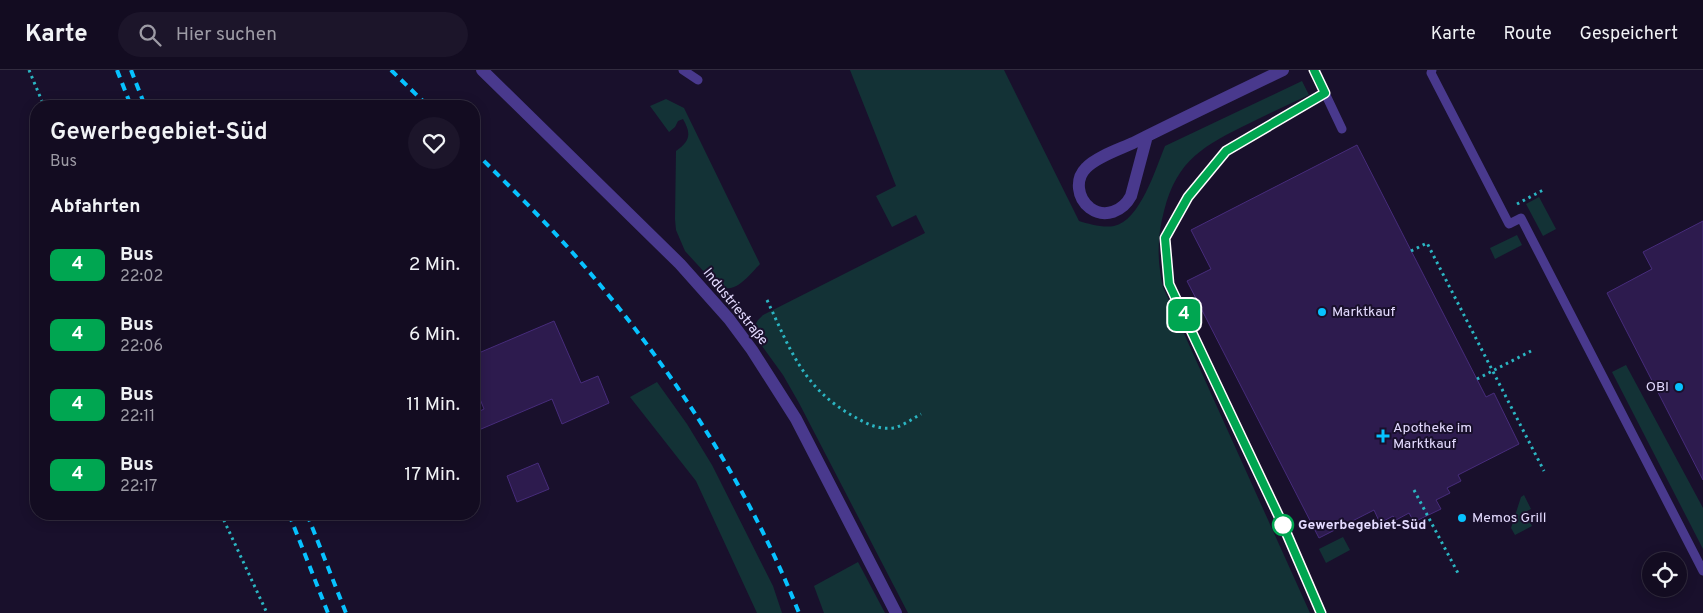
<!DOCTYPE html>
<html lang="de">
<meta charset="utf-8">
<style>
:root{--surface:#130c21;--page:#1c152a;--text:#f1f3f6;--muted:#9d9ba5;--line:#322c3f}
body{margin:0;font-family:Overpass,sans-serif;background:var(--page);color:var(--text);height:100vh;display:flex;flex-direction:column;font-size:19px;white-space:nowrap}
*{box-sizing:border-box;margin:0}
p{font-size:16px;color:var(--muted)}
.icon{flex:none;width:28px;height:28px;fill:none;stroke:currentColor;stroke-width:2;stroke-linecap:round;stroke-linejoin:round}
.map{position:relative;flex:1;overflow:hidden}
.drawer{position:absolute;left:30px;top:30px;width:450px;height:420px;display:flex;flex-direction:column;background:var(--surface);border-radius:20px;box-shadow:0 2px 12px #0003,0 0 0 1px var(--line)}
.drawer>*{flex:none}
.badge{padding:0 10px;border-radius:8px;font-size:18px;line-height:32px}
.buttons{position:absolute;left:1642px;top:482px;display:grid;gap:10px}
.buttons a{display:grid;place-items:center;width:45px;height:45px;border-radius:50%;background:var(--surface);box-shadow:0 2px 12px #0003,0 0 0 1px var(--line);font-size:25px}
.map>.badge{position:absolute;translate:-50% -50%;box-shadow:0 0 0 2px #fff}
h2{padding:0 20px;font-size:19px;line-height:45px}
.round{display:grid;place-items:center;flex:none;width:52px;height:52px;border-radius:26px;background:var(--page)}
.summary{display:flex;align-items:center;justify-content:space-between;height:85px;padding:0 20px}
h1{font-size:24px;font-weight:600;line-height:38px}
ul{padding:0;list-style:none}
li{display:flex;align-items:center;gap:15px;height:70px;padding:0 20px}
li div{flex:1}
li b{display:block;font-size:19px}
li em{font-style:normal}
li .badge{min-width:55px;font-weight:700;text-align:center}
header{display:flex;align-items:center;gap:30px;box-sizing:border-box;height:70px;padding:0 25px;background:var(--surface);border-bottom:1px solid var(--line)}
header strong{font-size:24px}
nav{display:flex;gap:28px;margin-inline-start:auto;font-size:18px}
.search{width:350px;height:45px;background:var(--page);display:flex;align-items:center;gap:12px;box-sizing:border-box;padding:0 18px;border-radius:28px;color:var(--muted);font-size:19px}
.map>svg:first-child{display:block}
.green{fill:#133236}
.building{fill:#2d1b4e;stroke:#472c7b}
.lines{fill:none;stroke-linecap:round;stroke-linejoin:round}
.path{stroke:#2bb6c3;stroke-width:3;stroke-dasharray:2.5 4;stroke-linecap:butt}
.service{stroke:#49398d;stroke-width:9}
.minor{stroke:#49398d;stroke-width:12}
.rail{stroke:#07c2ff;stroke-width:4;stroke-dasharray:8 6;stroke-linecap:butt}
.line-casing{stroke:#fff;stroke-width:11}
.line{stroke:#00a651;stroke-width:8}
.poi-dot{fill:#07c2ff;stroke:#19102c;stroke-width:2}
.stop-dot{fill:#fff;stroke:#00a651;stroke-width:2.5}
.labels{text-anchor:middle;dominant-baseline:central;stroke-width:4;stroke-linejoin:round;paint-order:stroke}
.street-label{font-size:14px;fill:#e4dbff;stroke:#19102c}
.poi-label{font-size:14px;fill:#e4dbff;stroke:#19102c;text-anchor:start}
.stop-label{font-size:14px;font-weight:bold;fill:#e4dbff;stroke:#19102c;text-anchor:start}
</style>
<header>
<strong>Karte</strong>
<div class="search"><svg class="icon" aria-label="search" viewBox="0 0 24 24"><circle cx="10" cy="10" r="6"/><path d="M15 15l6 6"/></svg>Hier suchen</div>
<nav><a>Karte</a><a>Route</a><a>Gespeichert</a></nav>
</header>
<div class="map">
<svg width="1703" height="543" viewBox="0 0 1703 543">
<rect width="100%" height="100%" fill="#19102c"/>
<g class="green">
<path d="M850 0H1004L1079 151C1089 154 1103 158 1114 156 1140 151 1156 98 1165 76L1302 11 1309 25C1289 34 1270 43 1250 53 1205 75 1177 89 1164 141 1157 167 1157 191 1163 217L1310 543H908L799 333 783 305 757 269 755 261V255L758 250 763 245 925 163 916 145 892 157 876 126 896 116Z"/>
<path d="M666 29 684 38 760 194C748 206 736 225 717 216L685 181 676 160 675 149 676 81C691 71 691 63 683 49L678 51 675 57 669 62 650 36Z"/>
<polygon points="1539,127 1556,159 1543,166 1526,134"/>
<polygon points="1517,165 1522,175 1495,189 1490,178"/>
<polygon points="1626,295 1703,438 1703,479 1612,302"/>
<polygon points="657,312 687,354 712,395 773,516 782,543 757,543 696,411 630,327"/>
<polygon points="1524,425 1531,439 1525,442 1532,456 1515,465 1511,458 1521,427"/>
<polygon points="1343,467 1350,480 1326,493 1319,479"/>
<polygon points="858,492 885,543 824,543 814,516"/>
</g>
<g class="building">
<polygon points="1357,75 1486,327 1494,323 1519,374 1458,405 1461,411 1447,418 1450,423 1436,430 1441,439 1414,452 1409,443 1396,450 1393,446 1380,453 1374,440 1319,468 1187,211 1211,199 1191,160"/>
<polygon points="1703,151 1703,410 1607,223 1652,199 1643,182"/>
<polygon points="554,251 581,313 598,306 609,333 562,354 552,329 474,362 474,344 484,339 474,314 474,285"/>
<polygon points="538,393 549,419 517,432 507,406"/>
</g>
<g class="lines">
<g class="path">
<polyline points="29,0 44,36"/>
<polyline points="1517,134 1545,119"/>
<polyline points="1411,181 1427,173 1544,401"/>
<path d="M767 230C790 279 803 318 853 346 865 353 878 360 893 358 903 356 912 349 921 344"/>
<polyline points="1477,309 1531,281"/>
<polyline points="1414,420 1459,505"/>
<polyline points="221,444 267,543"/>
</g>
<g class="service">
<polyline points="683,0 698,10"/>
<polyline points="1314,0 1342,59"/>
<polyline points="1432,0 1431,3 1509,154 1521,148 1703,501"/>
<polyline points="1321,543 1283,455 1169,215 1165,168 1188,127 1226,81 1325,23"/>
</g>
<g class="minor">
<polyline points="482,0 680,194 729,249 752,280 796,349 896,543"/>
<path d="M1147 66 1131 126C1123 141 1105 149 1090 138 1077 128 1075 109 1086 98 1096 87 1120 79 1133 73 1183 48 1233 24 1283 0"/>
</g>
<g class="rail">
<polyline points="117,0 131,36"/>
<polyline points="131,0 145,36"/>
<polyline points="391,0 428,36"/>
<path d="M474 81C507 114 541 147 572 182 666 289 746 410 799 543"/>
<polyline points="289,444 328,543"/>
<polyline points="307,444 346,543"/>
</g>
</g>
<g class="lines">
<defs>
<polyline id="line" points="1314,0 1325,23 1226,81 1188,127 1165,168 1169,214 1283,455 1321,543"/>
</defs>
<use href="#line" class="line-casing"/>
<use href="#line" class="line"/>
</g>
<g class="poi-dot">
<circle cx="1322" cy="242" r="5"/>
<circle cx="1679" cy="317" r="5"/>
<path d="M1380.5 358.5h5v5h5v5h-5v5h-5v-5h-5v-5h5z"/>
<circle cx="1462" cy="448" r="5"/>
</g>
<circle class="stop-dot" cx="1283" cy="455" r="10"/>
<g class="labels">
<g class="street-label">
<text transform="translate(735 237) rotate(51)">Industriestraße</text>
</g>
<g class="poi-label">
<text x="1332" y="242">Marktkauf</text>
<text x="1669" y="317" text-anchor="end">OBI</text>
<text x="1393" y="358">Apotheke im<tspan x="1393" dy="16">Marktkauf</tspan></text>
<text x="1472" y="448">Memos Grill</text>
</g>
<g class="stop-label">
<text x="1298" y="455">Gewerbegebiet-Süd</text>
</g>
</g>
</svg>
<div class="buttons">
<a><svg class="icon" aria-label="locate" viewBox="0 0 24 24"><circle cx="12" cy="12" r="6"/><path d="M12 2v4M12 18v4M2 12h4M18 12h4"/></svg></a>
</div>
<b class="badge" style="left:1184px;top:245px;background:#00a651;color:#fff">4</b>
<section class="drawer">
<div class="summary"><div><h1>Gewerbegebiet-Süd</h1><p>Bus</p></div><a class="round"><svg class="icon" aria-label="heart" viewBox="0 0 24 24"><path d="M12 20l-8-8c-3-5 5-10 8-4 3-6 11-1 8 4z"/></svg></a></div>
<h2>Abfahrten</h2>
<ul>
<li><span class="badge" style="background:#00a651;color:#fff">4</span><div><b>Bus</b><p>22:02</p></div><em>2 Min.</em></li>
<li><span class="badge" style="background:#00a651;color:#fff">4</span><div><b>Bus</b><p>22:06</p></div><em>6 Min.</em></li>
<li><span class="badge" style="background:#00a651;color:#fff">4</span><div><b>Bus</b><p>22:11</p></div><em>11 Min.</em></li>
<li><span class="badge" style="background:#00a651;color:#fff">4</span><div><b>Bus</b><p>22:17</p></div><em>17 Min.</em></li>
</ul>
</section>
</div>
